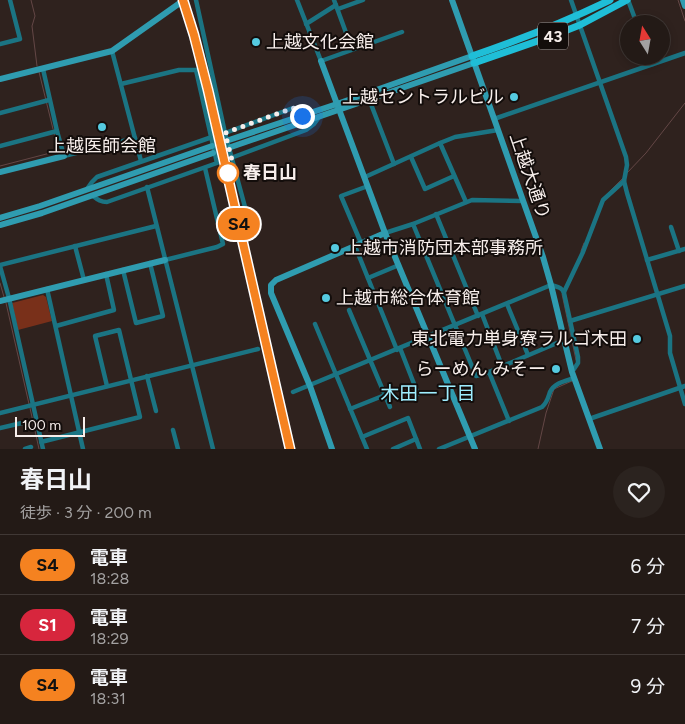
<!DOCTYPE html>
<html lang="ja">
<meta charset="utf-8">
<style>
:root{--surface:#231a16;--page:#2b231f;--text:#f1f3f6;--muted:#a3a1a1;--line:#403835}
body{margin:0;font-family:Figtree,"Noto Sans JP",sans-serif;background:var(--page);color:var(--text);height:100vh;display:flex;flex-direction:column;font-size:19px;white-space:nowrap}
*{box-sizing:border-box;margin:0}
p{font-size:16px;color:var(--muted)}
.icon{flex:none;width:28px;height:28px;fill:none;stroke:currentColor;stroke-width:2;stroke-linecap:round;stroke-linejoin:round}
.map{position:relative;height:449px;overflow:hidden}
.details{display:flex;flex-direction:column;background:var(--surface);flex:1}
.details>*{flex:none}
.badge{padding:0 10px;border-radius:16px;font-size:18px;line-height:32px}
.needle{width:32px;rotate:349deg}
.buttons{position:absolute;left:620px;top:15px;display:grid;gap:10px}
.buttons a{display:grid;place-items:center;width:50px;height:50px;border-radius:50%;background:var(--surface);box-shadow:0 2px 8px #0003,0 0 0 1px var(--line);font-size:25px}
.scale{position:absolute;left:15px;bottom:12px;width:70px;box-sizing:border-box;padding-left:5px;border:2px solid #f7eeeb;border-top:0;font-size:14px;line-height:18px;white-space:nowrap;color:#f7eeeb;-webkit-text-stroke:4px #130d0b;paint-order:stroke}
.you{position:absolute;width:25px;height:25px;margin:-12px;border:4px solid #fff;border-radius:50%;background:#1a73e8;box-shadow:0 0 0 8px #1a73e833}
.map>.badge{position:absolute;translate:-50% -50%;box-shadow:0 0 0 2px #fff}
.round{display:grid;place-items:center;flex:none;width:52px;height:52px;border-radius:26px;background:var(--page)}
.overview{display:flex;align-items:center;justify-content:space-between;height:85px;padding:0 20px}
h1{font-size:24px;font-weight:700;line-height:38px}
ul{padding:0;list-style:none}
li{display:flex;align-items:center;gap:15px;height:60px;padding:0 20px;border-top:1px solid var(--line)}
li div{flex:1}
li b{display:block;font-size:19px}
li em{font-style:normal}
li .badge{min-width:55px;font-weight:700;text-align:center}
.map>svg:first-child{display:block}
.green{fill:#79301a}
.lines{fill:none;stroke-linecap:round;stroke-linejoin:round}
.stream{stroke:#644746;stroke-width:1}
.secondary-tunnel{stroke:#4d413d;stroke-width:6;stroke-dasharray:6 3;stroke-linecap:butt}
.street{stroke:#1b7483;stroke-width:4.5}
.secondary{stroke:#2f9cb0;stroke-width:6}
.primary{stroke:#1fbed7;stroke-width:7}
.rail-casing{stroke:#a39895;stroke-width:3}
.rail{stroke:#130d0b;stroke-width:1;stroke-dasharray:4;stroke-linecap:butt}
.line-casing{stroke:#fff;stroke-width:11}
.line{stroke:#f58220;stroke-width:8}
.walk{stroke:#f7eeeb;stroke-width:5;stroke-dasharray:0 9}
.poi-dot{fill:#55cae0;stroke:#130d0b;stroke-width:2}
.stop-dot{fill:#fff;stroke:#f58220;stroke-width:2.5}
.labels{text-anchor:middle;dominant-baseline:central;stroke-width:4;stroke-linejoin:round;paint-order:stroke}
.shield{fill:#130d0b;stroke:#b3aaa8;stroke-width:1}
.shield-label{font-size:16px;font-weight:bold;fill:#f7eeeb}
.poi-label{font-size:18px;fill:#f7eeeb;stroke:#130d0b;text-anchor:start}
.stop-label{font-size:18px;font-weight:bold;fill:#f7eeeb;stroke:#130d0b;text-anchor:start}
.street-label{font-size:18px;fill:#f7eeeb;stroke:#130d0b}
.neighbourhood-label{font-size:19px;fill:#9feeff;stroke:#130d0b}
</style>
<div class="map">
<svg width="685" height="449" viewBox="0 0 685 449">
<rect width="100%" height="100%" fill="#2f221e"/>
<polygon class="green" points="43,295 46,297 52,321 18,330 12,303"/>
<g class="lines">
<g class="stream">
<polyline points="31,0 35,16 32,26 37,66"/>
<polyline points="678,0 685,21"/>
<polyline points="39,72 53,129"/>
<polyline points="0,166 58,151 54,133"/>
<polyline points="627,173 646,153 685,103"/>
<polyline points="610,191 623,178"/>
<polyline points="581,251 584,243"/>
<polyline points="0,283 4,297"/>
<polyline points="562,294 576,360"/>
<polyline points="6,303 29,404"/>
<polyline points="30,408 39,449"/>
<polyline points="538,449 546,413 554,389 572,381"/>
</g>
<g class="secondary-tunnel">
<polyline points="212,146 229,140"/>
<polyline points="213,153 231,147"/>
</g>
<g class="street">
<polyline points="196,0 225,133 245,207"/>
<polyline points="297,0 321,61 402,32"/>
<polyline points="334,0 352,49"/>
<polyline points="571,0 626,157 627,165 624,181 627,193 670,336 670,353 685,404"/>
<polyline points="628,0 637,24"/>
<polyline points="338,9 363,0"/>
<polyline points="306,24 336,5"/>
<polyline points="0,44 20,39 10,0"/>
<polyline points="112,51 141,161"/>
<polyline points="650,56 653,64"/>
<polyline points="43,69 57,131 64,156 135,138"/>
<polyline points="369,99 394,164"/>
<polyline points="0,113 49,100"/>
<polyline points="494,119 685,53"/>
<polyline points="225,133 293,108 298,110 302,116"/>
<polyline points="440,143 455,137 498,130"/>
<polyline points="0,146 57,131"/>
<polyline points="411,157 425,189 454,176"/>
<polyline points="231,158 306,130 314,124 320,116"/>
<polyline points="365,177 440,143 466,202"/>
<polyline points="147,187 213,449"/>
<polyline points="87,189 92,182 97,177 212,137"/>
<path d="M93 196C98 200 101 202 107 202L217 163 196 70H179L121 84"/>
<polyline points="436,214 478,316"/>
<polyline points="413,224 476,376 489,372"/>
<polyline points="671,227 679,251"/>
<polyline points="385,233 413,224 472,200 523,201"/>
<polyline points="361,243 341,196 368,186"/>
<polyline points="75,246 84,280"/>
<polyline points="355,246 397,350"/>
<polyline points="165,260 217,247 223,244 205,168"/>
<polyline points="647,260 685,249"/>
<polyline points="0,265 156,226"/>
<polyline points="0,266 9,298 43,449"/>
<polyline points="123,270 136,323 163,316 150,263"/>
<polyline points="368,278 399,265"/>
<polyline points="47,289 83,449"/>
<polyline points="564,292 583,252 603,200 624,181"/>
<polyline points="507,304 528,355"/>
<polyline points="349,310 390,407"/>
<polyline points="482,314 502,366"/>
<polyline points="570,321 685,286"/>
<polyline points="315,324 367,449"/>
<polyline points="56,326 114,310 106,274"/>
<polyline points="400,348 418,394"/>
<polyline points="147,376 156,411"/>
<path d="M293 392 551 285C557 287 562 287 564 293L578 357V363L572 372"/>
<polyline points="350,409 385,395"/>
<polyline points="0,413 258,349"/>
<polyline points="589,419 685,386"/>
<polyline points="509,421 489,372 564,340"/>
<polyline points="0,428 26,422"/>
<polyline points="173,430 178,449"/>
<polyline points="362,437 408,418 420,449"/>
<polyline points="41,442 140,417 119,330 95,336 107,386"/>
<polyline points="25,449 31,447"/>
<polyline points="393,449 416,439"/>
<path d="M439 449 542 407C547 403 548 398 550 392 554 383 565 381 574 378"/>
</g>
<g class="secondary">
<polyline points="452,0 543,257 551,285 572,372 600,449"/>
<polyline points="683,0 685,6"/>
<polyline points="321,61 385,233 475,449"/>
<polyline points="0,79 112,51 184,0"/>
<polyline points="229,140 337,104 472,56"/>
<polyline points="231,147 474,63"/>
<polyline points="0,172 64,156"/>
<polyline points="0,218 40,206 212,146"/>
<polyline points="0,225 42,213 213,153"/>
<polyline points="0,301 165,260"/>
<polyline points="332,449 310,386 271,293 271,285 276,280 385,233"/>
</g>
<g class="primary">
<path d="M472 56C519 40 565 22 610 0"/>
<polyline points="474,63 552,36 580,25 627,0"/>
</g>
<defs>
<path id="rail" d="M183 0C200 49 210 100 222 150 246 249 266 350 290 449"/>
</defs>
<use href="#rail" class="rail-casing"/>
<use href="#rail" class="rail"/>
</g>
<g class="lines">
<defs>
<polyline id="line" points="183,0 194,35 208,90 290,449"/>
</defs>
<use href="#line" class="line-casing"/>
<use href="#line" class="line"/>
<polyline class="walk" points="228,173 236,176 225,133 293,108 298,110 302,116"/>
</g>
<g class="poi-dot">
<circle cx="256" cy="42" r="5"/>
<circle cx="514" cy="97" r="5"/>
<circle cx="102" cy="127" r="5"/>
<circle cx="335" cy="248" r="5"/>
<circle cx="326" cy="298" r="5"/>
<circle cx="637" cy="339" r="5"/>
<circle cx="556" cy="369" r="5"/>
</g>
<circle class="stop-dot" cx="228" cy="173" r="10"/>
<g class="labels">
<rect class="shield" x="538" y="22.5" width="30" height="27" rx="4"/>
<g class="shield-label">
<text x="553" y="36">43</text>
</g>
<g class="poi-label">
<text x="266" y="42">上越文化会館</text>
<text x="504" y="97" text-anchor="end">上越セントラルビル</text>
<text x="102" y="146" text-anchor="middle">上越医師会館</text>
<text x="345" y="248">上越市消防団本部事務所</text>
<text x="336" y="298">上越市総合体育館</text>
<text x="627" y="339" text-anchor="end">東北電力単身寮ラルゴ木田</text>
<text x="546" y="369" text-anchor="end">らーめん みそー</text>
</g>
<g class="stop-label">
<text x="243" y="173">春日山</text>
</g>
<g class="street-label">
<text transform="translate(530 176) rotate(71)">上越大通り</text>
</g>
<g class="neighbourhood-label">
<text x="428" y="393">木田一丁目</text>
</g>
</g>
</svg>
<div class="buttons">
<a><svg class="needle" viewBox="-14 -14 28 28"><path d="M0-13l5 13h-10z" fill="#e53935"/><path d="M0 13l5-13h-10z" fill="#a3a1a1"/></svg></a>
</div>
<div class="scale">100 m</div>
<div class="you" style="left:302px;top:116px"></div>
<b class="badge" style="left:239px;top:224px;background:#f58220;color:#111">S4</b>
</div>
<section class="details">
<div class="overview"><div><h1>春日山</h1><p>徒歩 · 3 分 · 200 m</p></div><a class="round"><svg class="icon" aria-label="heart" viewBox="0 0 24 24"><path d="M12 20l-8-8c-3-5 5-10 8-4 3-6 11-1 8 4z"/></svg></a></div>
<ul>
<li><span class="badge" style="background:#f58220;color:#111">S4</span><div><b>電車</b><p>18:28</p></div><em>6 分</em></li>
<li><span class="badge" style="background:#d7263d;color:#fff">S1</span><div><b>電車</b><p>18:29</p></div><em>7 分</em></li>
<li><span class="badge" style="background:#f58220;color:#111">S4</span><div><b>電車</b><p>18:31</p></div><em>9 分</em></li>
</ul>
</section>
